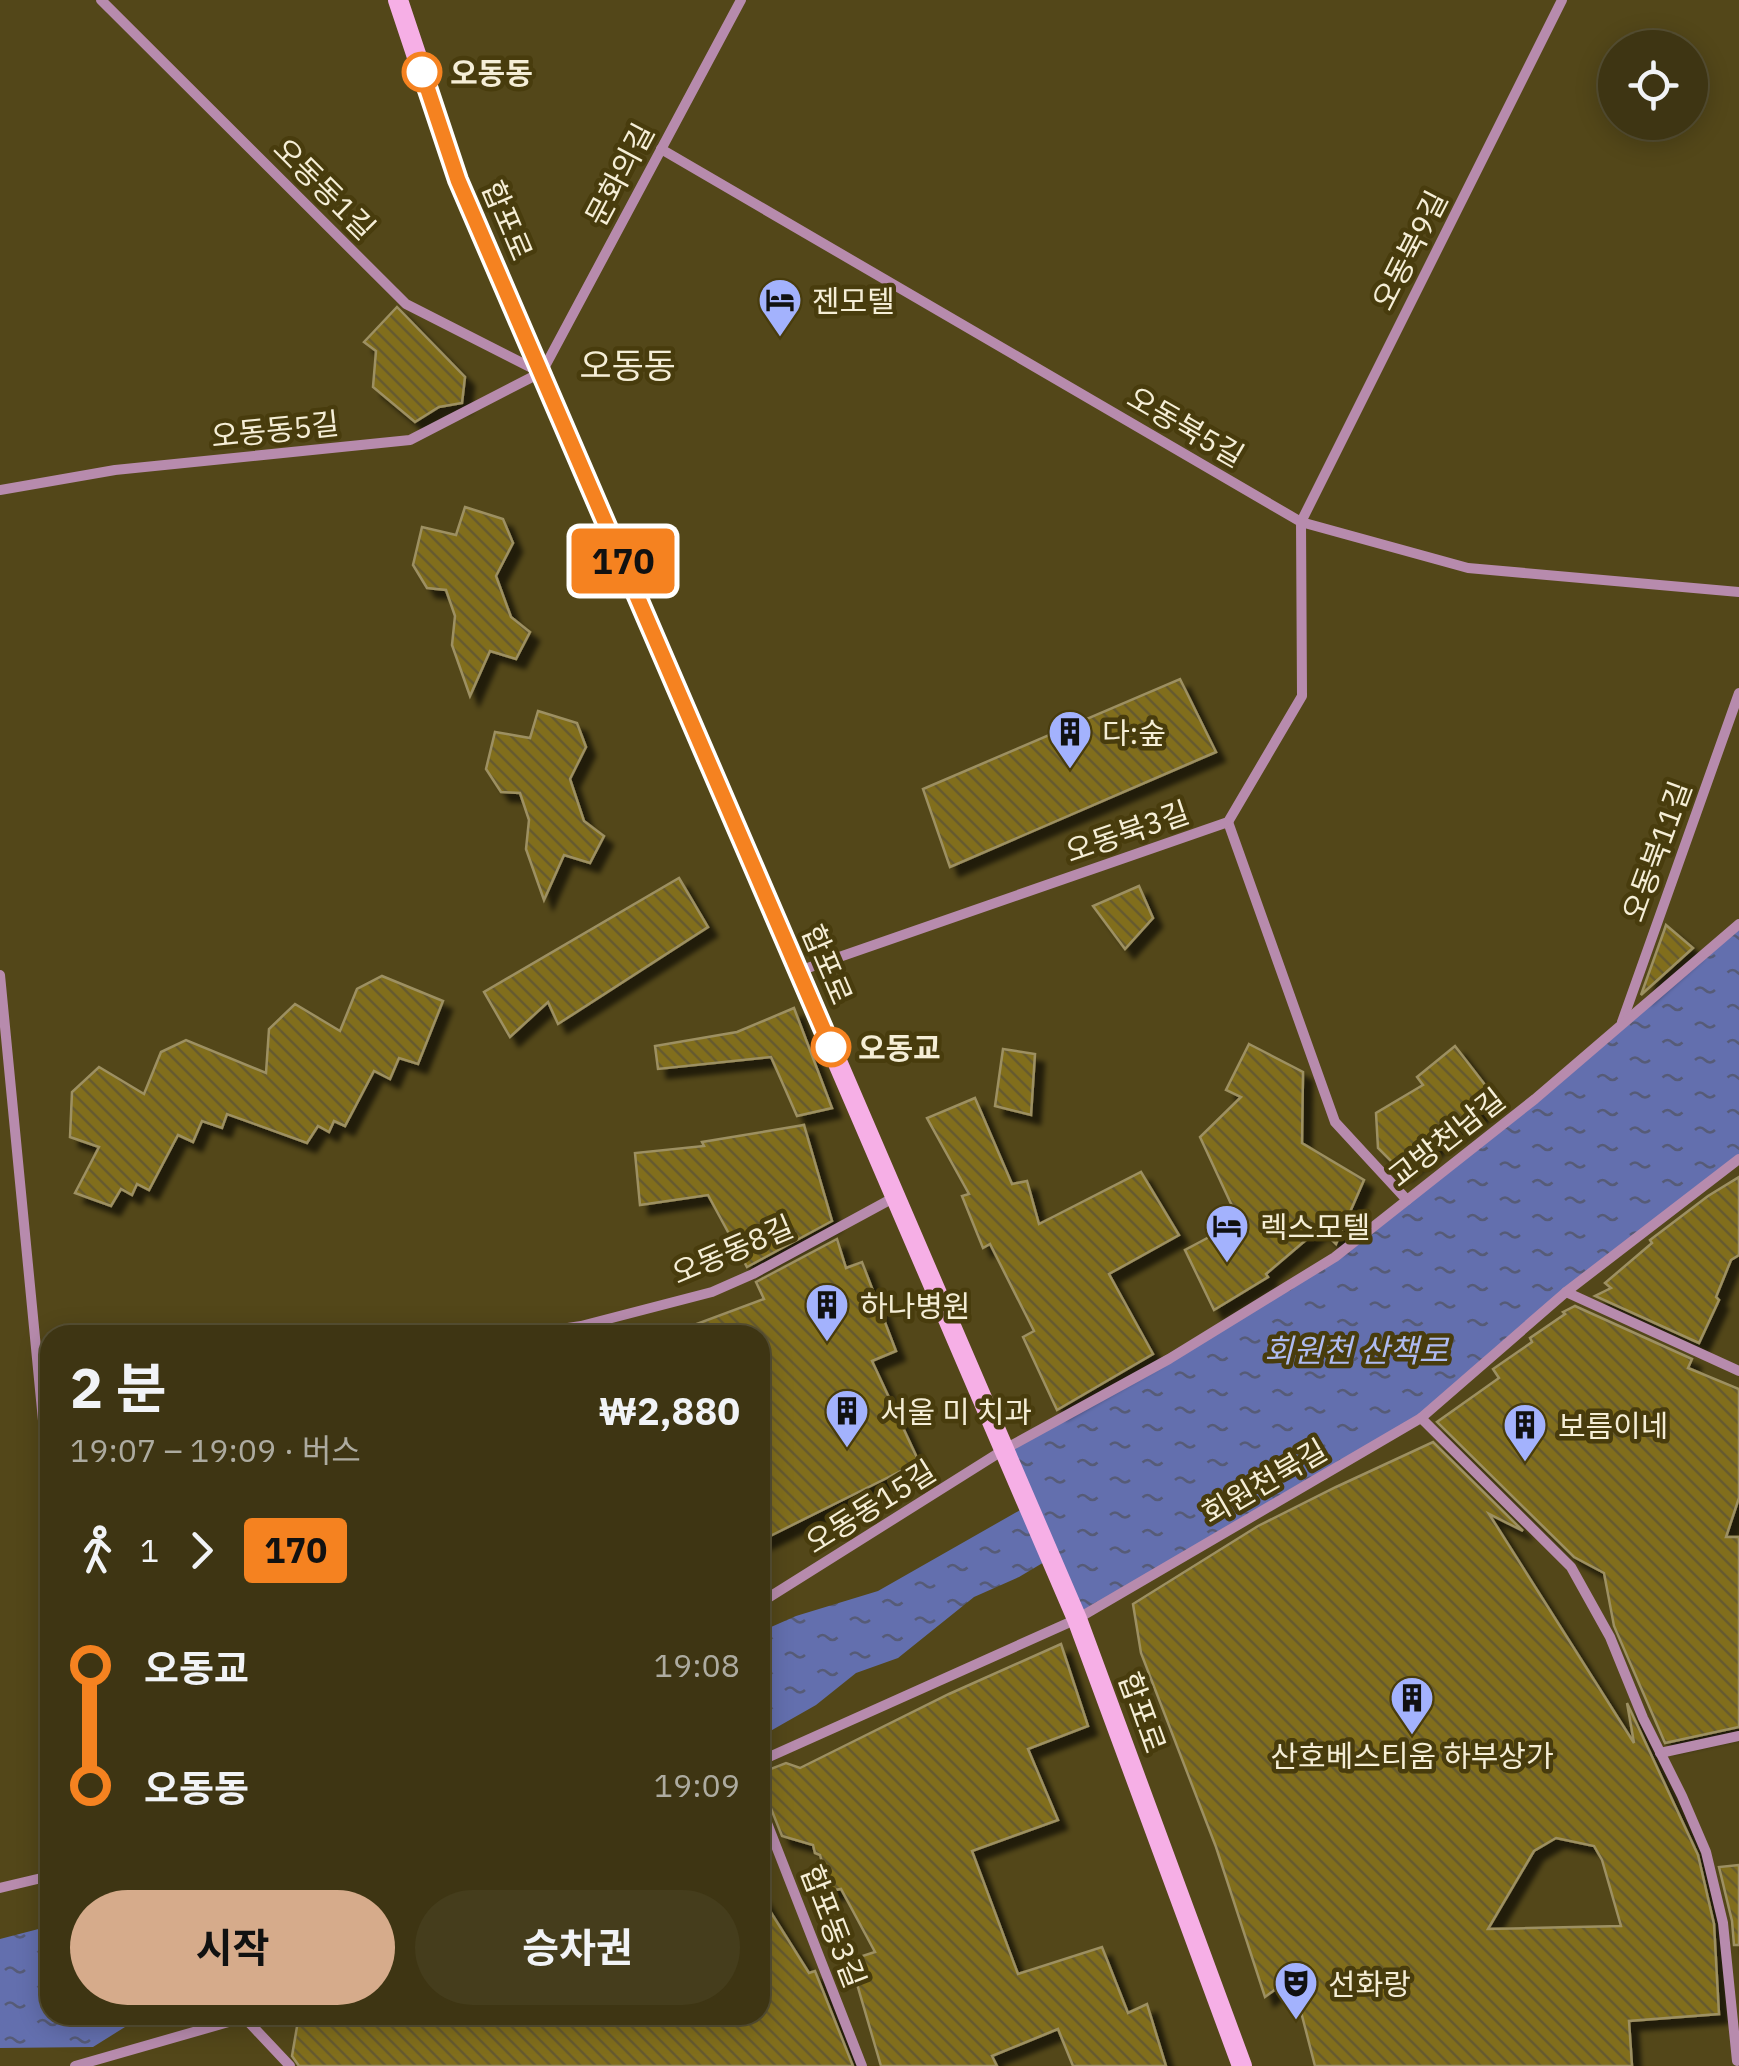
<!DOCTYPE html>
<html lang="ko">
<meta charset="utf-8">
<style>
:root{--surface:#3e3513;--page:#453d1c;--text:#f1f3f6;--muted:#adaba0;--line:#575033;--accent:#d6ab8b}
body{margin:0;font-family:"IBM Plex Sans","Noto Sans KR",sans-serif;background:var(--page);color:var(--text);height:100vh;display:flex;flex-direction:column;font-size:38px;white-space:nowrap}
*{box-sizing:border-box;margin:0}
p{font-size:32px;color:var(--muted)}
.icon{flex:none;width:55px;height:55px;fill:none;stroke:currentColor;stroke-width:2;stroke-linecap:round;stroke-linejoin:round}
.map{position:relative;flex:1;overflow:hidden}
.sheet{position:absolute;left:40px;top:1325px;width:730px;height:700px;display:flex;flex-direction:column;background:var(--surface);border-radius:30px;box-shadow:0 5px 25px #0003,0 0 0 2px var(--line)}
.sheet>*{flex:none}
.badge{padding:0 20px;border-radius:8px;font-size:35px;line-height:65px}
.fabs{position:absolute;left:1598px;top:30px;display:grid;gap:20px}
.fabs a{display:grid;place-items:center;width:110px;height:110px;border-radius:50%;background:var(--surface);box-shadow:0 5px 25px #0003,0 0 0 2px var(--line);font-size:50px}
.map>.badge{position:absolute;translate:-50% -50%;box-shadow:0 0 0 5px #fff}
.legs{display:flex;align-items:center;gap:15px;height:110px;padding:0 30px;font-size:32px}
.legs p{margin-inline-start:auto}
.headline{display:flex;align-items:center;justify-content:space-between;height:170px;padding:0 30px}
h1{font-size:55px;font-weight:700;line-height:75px}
.primary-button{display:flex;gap:20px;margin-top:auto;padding:20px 30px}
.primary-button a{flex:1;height:115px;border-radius:60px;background:var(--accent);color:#111;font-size:40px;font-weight:700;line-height:115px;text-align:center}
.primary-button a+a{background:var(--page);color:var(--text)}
ul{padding:0 30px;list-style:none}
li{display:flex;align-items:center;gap:35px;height:120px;font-size:38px}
li i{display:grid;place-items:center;width:15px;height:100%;margin:0 12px;background:currentColor}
li i::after{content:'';width:25px;height:25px;margin:-12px;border:8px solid;border-radius:50%;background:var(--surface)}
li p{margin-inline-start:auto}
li:first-child i{background:linear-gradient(#0000 50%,currentColor 0)}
li:last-child i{background:linear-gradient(currentColor 50%,#0000 0)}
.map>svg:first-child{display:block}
.water{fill:url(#water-ripples)}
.building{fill:url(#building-back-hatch);stroke:#9d9062;stroke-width:2.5;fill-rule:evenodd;filter:url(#shadow)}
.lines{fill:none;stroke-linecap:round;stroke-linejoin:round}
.street{stroke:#b78bad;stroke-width:10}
.secondary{stroke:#f6afe6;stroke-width:20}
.line-1-casing{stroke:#fff;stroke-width:22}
.line-1{stroke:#f58220;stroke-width:15}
.stop-1-dot{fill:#fff;stroke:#f58220;stroke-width:5}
.labels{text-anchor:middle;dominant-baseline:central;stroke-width:9;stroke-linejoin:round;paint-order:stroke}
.stop-label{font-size:30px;font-weight:bold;fill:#f5eed6;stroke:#483c0d;text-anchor:start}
.street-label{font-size:30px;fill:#f5eed6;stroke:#483c0d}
.poi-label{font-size:30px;fill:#f5eed6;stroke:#483c0d;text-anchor:start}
.water-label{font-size:32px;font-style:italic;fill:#afbbf1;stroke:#483c0d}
.quarter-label{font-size:35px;fill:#f5eed6;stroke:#483c0d}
</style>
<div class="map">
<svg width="1739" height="2066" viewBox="0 0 1739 2066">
<defs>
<pattern id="water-ripples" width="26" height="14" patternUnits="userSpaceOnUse" patternTransform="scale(2.5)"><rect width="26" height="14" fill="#636fae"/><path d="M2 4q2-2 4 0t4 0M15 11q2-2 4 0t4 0" fill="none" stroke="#565b77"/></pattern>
<pattern id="building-back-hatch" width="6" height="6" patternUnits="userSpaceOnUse" patternTransform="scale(2.5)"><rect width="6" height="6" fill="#816e1e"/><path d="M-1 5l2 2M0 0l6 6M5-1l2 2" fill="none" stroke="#665a2f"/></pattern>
<filter id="shadow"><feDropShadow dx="9" dy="9" stdDeviation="2.5" flood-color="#0009"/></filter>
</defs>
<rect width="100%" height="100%" fill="#534719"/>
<g class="water">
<polygon points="1739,924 1739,1159 1566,1292 1421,1418 1077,1619 1051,1558 1019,1577 974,1597 898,1658 856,1673 816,1705 760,1737 760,1632 796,1616 878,1591 1029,1505 1005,1449 1335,1257 1535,1099"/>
<polygon points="50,1926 50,2015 158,2015 125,2027 93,2047 0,2048 0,1939"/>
</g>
<g class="building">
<polygon points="397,307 465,377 462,403 439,407 415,422 373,387 376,351 364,342"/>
<polygon points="465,507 503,519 513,543 496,576 511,617 530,632 516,659 490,651 470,696 452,645 455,616 446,590 427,588 413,565 422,527 456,535"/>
<polygon points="1180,679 1216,752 950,867 923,789"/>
<polygon points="538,711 577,723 586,747 570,779 584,821 604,836 590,863 564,855 544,900 526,849 529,820 520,793 501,792 486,769 495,732 530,738"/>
<polygon points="679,878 708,927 558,1024 548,1002 510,1037 484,992"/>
<polygon points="1139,886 1153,918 1125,949 1093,906"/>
<polygon points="1666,925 1693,948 1641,995 1664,931"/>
<polygon points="382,976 443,1001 418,1064 399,1058 390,1079 374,1071 345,1126 334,1121 329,1132 318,1126 307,1143 227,1114 222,1128 202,1121 193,1142 178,1135 149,1190 137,1184 132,1195 121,1189 111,1206 75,1193 99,1147 70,1137 72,1092 99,1067 144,1094 161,1052 186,1040 266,1073 269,1029 295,1004 340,1031 357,989"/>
<polygon points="794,1008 832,1108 797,1116 771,1057 658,1069 655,1046 737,1032"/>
<polygon points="1249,1044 1303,1072 1302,1143 1364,1180 1336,1244 1320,1228 1266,1274 1268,1277 1214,1310 1185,1250 1239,1221 1200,1137 1241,1097 1226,1090"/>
<polygon points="1455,1046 1496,1099 1455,1132 1454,1129 1402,1172 1378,1148 1376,1113 1423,1085 1417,1077"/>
<polygon points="1003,1049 1035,1054 1031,1115 995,1106"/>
<polygon points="975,1098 1012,1184 1027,1181 1039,1224 1141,1172 1179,1235 1109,1274 1153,1354 1057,1410 1023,1337 1034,1331 990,1244 983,1248 962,1196 969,1194 927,1118"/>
<polygon points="804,1125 832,1221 749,1266 747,1267 708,1195 640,1205 635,1153 704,1146 702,1142"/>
<polygon points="1739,1177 1739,1255 1731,1260 1716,1297 1719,1300 1699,1343 1595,1296 1611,1288 1605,1283 1652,1243 1650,1240 1708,1196"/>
<polygon points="837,1239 846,1268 862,1262 896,1351 872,1361 919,1462 760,1541 760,1335 676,1335 675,1332 764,1299 756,1282"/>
<polygon points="1575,1306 1692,1359 1688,1368 1739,1389 1739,1498 1726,1537 1739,1537 1739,1727 1665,1743 1614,1626 1604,1573 1574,1557 1437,1422 1499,1378 1493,1369 1532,1342 1530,1338 1565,1314 1563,1312"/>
<path d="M1433 1442 1523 1531 1489 1514 1634 1743 1627 1703 1698 1855 1714 1924 1719 2014 1629 2021 1632 2066H1315L1292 1977 1265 1997 1216 1847 1141 1653 1133 1604 1258 1526 1336 1487ZM1556 1838 1594 1846 1602 1860 1621 1926 1488 1929 1534 1851Z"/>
<polygon points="1061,1644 1088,1726 1028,1749 1058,1820 972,1851 1018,1974 1102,1947 1128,2013 1147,2004 1166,2066 1073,2066 1058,2029 992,2056 997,2066 881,2066 850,1960 875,1952 841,1889 830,1891 820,1855 815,1853 813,1845 782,1836 768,1801 760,1796 760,1773 786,1763 800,1768 949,1694"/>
<polygon points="1739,1865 1739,1945 1734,1945 1732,1921 1719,1867"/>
<polygon points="760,1895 809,1973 815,1971 853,2066 299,2066 292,2056 299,2015 760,2015"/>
</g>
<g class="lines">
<g class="street">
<polyline points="101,0 406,304 536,370"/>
<polyline points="661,149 1301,522 1468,568 1739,592"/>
<polyline points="542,372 741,0"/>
<polyline points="0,490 115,470 410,440 540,373"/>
<polyline points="1228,822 1335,1122 1407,1200"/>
<polyline points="799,971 1228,822 1302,696 1301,522 1562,0"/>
<polyline points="0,975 50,1493"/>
<polyline points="1622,1022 1739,693"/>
<polyline points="1566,1292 1739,1371"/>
<polyline points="522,1335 581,1326 712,1292 753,1274 895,1197"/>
<polyline points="1421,1418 1571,1567 1610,1637 1643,1718 1682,1796 1706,1852 1723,1923 1737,2061"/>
<polyline points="760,1603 1005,1449 1169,1359 1335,1257 1535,1099 1739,924"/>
<polyline points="1660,1753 1739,1736"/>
<polyline points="760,1761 1077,1619 1421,1418 1566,1292 1739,1159"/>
<polyline points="760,1805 862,2066"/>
<polyline points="0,1888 50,1876"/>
<polyline points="243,2016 290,2066"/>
<polyline points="75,2066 253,2015"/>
</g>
<polyline class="secondary" points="398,0 458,180 1077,1619 1242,2066"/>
</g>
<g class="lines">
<defs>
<polyline id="line-1" points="422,72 458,180 831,1047"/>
</defs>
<use href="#line-1" class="line-1-casing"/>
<use href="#line-1" class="line-1"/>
</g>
<defs>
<symbol id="hotel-pin" viewBox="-11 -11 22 30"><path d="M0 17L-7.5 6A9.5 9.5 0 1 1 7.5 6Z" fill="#a3b2fd" stroke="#483c0d"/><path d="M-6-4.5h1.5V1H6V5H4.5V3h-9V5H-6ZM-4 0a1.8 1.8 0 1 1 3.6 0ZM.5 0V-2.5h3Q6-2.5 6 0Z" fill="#111"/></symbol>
<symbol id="building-pin" viewBox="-11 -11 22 30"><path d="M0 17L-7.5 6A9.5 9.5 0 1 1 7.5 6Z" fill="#a3b2fd" stroke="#483c0d"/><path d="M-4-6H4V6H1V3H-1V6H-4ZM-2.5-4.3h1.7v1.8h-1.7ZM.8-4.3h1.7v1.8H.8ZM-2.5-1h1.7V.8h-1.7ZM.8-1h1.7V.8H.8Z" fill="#111"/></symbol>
<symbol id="theatre-pin" viewBox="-11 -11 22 30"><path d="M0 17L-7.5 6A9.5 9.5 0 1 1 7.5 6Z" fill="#a3b2fd" stroke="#483c0d"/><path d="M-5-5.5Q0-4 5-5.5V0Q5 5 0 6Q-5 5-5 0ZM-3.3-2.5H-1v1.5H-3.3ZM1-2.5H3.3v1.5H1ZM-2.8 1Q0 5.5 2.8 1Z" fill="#111"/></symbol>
</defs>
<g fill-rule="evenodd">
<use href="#hotel-pin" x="755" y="275" width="50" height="68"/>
<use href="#building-pin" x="1045" y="707" width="50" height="68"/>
<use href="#hotel-pin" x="1202" y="1201" width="50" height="68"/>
<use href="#building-pin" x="802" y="1280" width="50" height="68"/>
<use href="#building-pin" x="822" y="1386" width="50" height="68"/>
<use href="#building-pin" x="1500" y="1400" width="50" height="68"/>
<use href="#building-pin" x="1387" y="1673" width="50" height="68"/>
<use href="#theatre-pin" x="1271" y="1958" width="50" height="68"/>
</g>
<g class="stop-1-dot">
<circle cx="422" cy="72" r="18"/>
<circle cx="831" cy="1047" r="18"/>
</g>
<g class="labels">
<g class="stop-label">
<text x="450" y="72">오동동</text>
<text x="858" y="1047">오동교</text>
</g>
<g class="street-label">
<text transform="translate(619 174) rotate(-62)">문화의길</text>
<text transform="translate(325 188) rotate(45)">오동동1길</text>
<text transform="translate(508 220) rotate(67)">합포로</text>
<text transform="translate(1409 250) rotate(-63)">오동북9길</text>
<text transform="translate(1186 426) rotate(30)">오동북5길</text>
<text transform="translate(275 429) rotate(-6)">오동동5길</text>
<text transform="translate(1127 831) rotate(-19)">오동북3길</text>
<text transform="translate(1656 851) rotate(-70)">오동북11길</text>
<text transform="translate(828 964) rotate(67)">합포로</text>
<text transform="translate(1446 1137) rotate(-38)">교방천남길</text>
<text transform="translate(732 1249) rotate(-23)">오동동8길</text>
<text transform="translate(1264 1481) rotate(-30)">회원천북길</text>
<text transform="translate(870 1506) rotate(-32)">오동동15길</text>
<text transform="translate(1143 1712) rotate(70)">합포로</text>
<text transform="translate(834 1926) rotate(69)">합포동3길</text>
</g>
<g class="poi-label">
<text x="812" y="300">젠모텔</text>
<text x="1102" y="732">다:숲</text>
<text x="1260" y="1226">렉스모텔</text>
<text x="860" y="1305">하나병원</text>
<text x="880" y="1411">서울 미 치과</text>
<text x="1558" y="1425">보름이네</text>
<text x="1412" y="1755" text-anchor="middle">산호베스티움 하부상가</text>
<text x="1328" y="1983">선화랑</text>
</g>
<g class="water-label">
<text x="1356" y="1350">회원천 산책로</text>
</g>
<g class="quarter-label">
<text x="628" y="365">오동동</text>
</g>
</g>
</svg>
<div class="fabs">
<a><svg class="icon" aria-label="locate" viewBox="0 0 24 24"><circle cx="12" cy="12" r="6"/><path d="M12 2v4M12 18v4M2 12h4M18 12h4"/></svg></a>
</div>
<b class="badge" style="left:623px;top:561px;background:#f58220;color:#111">170</b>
<section class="sheet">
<div class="headline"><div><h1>2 분</h1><p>19:07 – 19:09 · 버스</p></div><b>₩2,880</b></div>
<div class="legs"><svg class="icon" aria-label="walk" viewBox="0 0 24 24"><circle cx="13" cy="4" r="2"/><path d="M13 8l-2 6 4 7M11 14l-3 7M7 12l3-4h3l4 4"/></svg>1<svg class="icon" aria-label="forward" viewBox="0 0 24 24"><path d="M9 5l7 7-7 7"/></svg><b class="badge" style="background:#f58220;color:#111">170</b></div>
<ul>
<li><i style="color:#f58220"></i><b>오동교</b><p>19:08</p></li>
<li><i style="color:#f58220"></i><b>오동동</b><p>19:09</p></li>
</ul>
<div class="primary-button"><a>시작</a><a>승차권</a></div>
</section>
</div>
